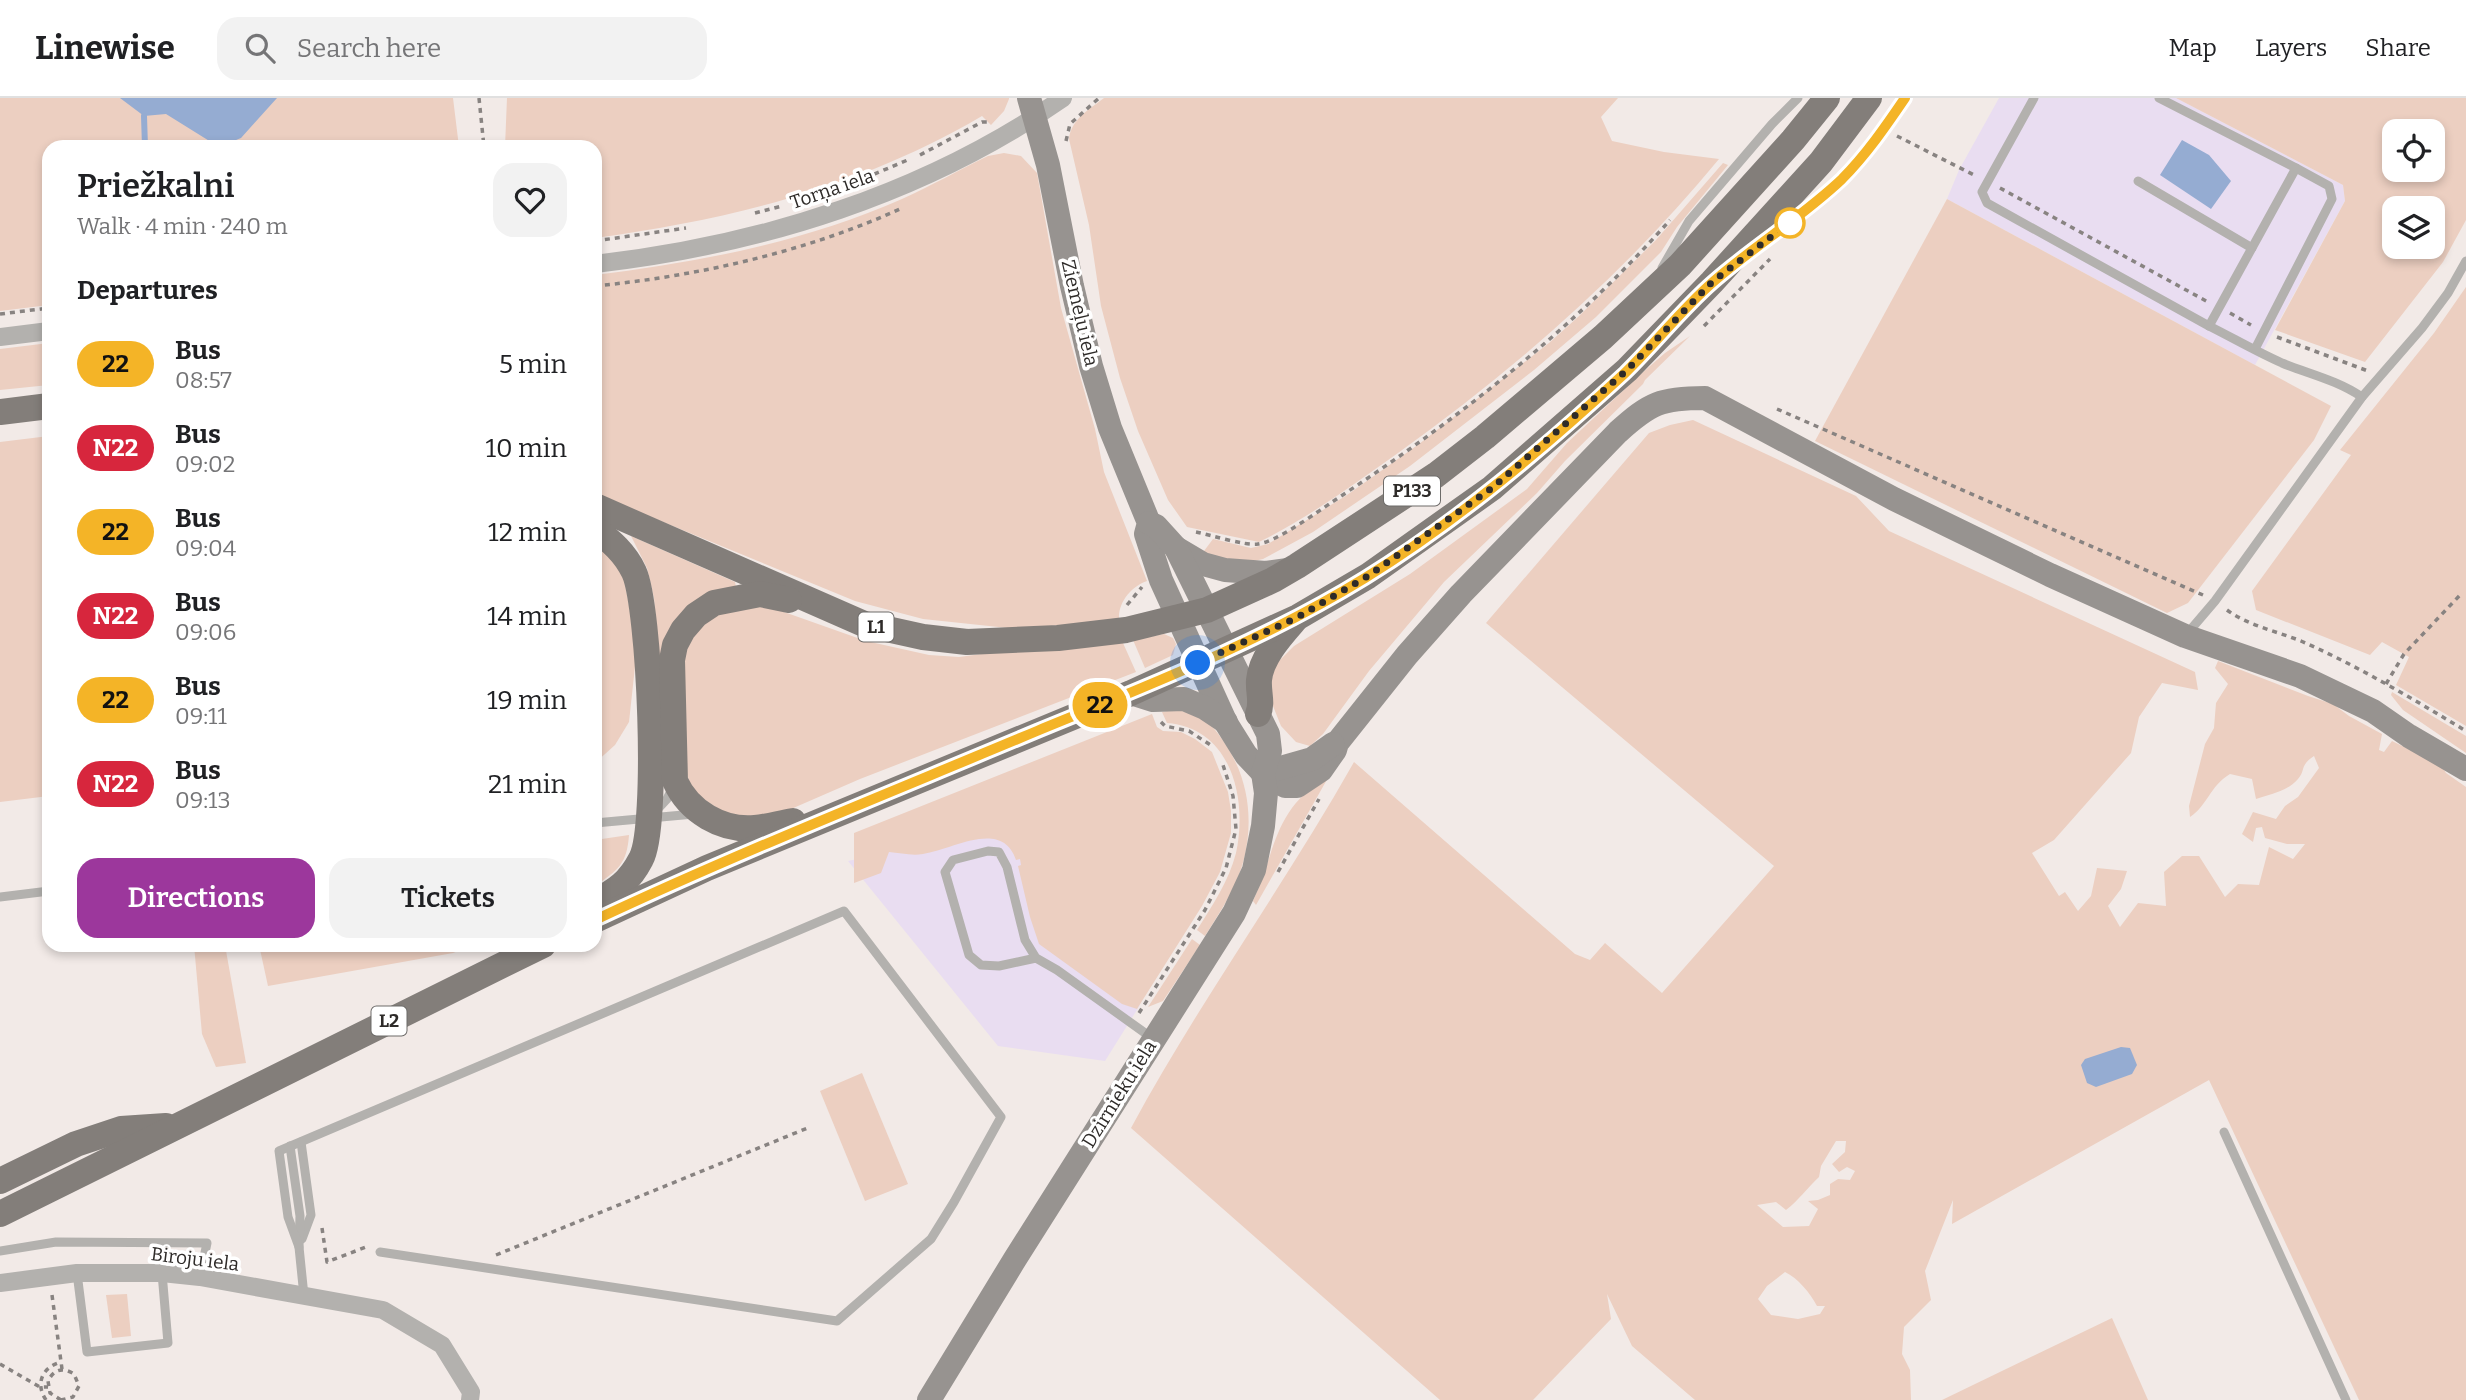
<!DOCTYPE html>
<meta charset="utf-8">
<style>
:root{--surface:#fff;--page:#f2f2f2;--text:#202124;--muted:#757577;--line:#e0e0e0;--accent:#9c379c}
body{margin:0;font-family:Bitter,serif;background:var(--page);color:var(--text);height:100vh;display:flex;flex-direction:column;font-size:26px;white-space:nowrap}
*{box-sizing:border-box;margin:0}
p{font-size:23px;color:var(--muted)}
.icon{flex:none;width:38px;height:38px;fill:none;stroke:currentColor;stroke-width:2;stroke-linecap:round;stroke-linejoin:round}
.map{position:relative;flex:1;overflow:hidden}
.panel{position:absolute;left:42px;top:42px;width:560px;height:812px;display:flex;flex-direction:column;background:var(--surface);border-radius:21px;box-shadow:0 4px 10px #0003}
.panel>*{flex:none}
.badge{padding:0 14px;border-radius:23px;font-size:24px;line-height:46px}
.tools{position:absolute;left:2382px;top:21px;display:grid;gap:14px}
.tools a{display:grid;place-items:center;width:63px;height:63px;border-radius:14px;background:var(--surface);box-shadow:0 4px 10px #0003;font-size:35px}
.you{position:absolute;width:35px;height:35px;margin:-18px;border:5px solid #fff;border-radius:50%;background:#1a73e8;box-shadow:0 0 0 10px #1a73e833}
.map>.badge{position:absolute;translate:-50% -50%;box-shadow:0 0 0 4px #fff}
h2{padding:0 35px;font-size:26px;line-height:63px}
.round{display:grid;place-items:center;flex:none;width:74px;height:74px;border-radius:21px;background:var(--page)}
.headline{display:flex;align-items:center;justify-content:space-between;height:119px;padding:0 35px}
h1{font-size:33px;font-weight:600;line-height:52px}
.primary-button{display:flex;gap:14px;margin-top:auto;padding:14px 35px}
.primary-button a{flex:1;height:80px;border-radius:21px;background:var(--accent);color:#fff;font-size:28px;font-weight:600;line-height:80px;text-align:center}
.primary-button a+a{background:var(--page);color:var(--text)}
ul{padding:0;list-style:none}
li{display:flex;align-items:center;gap:21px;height:84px;padding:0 35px}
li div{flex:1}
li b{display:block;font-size:26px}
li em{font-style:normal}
li .badge{min-width:77px;font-weight:700;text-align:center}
header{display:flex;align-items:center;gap:42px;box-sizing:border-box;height:98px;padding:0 35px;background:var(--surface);border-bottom:2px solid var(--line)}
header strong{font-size:33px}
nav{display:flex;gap:38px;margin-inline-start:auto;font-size:24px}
.search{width:490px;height:63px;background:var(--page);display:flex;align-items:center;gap:18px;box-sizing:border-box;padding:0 24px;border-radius:21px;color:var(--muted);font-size:26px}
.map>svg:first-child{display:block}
.commercial{fill:#e9ddf1}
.green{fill:#eccfc1;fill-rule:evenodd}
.water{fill:#95acd2}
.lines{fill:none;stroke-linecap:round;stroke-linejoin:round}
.stream{stroke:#95acd2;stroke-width:6}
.path{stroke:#888381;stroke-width:3.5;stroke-dasharray:5 5;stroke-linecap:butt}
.lane{stroke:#b3b1ae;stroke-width:9}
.street{stroke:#b3b1ae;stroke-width:18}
.secondary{stroke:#979390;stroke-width:24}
.primary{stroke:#837e7a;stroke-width:26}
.line-casing{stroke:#fff;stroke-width:16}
.line{stroke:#f4b427;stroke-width:10}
.walk{stroke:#2e2b29;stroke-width:7;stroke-dasharray:0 12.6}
.stop-dot{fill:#fff;stroke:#f4b427;stroke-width:3.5}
.labels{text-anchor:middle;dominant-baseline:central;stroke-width:7;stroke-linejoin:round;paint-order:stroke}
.shield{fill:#fff;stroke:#6d6b69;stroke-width:2}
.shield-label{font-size:18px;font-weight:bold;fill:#2e2b29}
.street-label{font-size:19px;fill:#2e2b29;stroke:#fff}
</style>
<header>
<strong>Linewise</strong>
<div class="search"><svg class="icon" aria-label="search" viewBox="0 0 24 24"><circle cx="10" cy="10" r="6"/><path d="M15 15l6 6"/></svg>Search here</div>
<nav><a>Map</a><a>Layers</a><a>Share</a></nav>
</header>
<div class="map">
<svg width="2466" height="1302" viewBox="0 0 2466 1302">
<rect width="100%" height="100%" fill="#f2eae7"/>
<g class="commercial">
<polygon points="1999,0 2176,0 2343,87 2345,103 2255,267 1947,101 1959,72"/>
<polygon points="1019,726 1140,907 1105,963 998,948 848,763"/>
</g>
<g class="green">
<polygon points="0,0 453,0 459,49 49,49 49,207 0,213"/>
<path d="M507 0H1009V1L1004 13 991 27 982 18C861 89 733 121 595 140V49H505Z"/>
<path d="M1104 0H1618L1601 19 1612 43 1664 54 1719 61C1626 174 1517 270 1398 355 1353 387 1308 420 1259 444L1187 429 1168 402 1138 333 1120 280 1101 208 1089 127 1069 41C1071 21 1090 11 1104 0Z"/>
<path d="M2176 0H2466V122L2443 164 2365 264 2275 232 2345 103 2343 87ZM2394 33H2432V72H2394ZM2394 110H2432V149H2394Z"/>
<path d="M1004 55 1021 58 1037 75 1061 210 1095 331 1104 374 1147 483C1132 488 1118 504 1119 521L1090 526 1008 530 923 521 855 503 595 396V177C700 164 805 144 902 101 931 88 959 72 988 58Z"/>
<polygon points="1723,65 1728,67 1677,129 1661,154 1596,219 1534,272 1410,368 1313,434 1263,461 1245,465 1201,457 1213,441 1251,450 1268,446 1347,397 1419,346 1549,245 1578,219 1656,142"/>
<polygon points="1947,101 2331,308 2314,342 2188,505 2167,515 1815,343"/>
<polygon points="2466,189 2466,628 2396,587 2409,559 2382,544 2370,557 2256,512 2252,493 2351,357 2340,352 2434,235"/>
<polygon points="1690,238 1645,282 1643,286 1565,363 1537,395 1444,484 1369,573 1323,636 1310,648 1296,644 1281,628 1271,603 1270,578 1276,566 1294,548 1410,476 1527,391 1567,345 1642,275 1665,255"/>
<polygon points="49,245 49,287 0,292 0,251"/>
<path d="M1693 322 1856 398 1889 433 2195 574 2198 592 2162 585 2139 619 2131 655 2054 742 2032 755 2059 798 2065 794 2078 813 2091 798 2097 770 2127 773 2121 791 2108 808 2120 829 2138 805 2166 808 2164 774 2182 758H2199L2225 799 2238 786 2259 787 2269 749 2293 761 2305 746H2287L2265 740 2262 729 2256 730 2253 744 2242 736 2253 714 2276 721 2285 708 2298 699 2319 670 2314 658C2299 668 2306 672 2298 681 2288 693 2270 696 2256 701L2252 681 2230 676C2209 689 2208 707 2190 719L2189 708 2205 646 2214 630 2216 605 2228 586 2215 570 2218 563 2308 598 2333 606 2349 618 2382 636 2379 652 2384 654 2392 643 2441 667 2446 675 2466 689V1302H2359L2209 982 1952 1126 1953 1102 1925 1173 1931 1202 1904 1229 1902 1256 1910 1272 1911 1302H1695L1632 1248 1607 1196 1611 1221 1533 1302H1440L1131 1030C1199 904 1284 788 1354 664L1575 856 1590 862 1605 845 1662 895 1774 768 1486 525 1649 335 1670 327ZM1836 1043H1846L1845 1054 1832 1066 1839 1074 1847 1069 1855 1073 1850 1082 1838 1081 1830 1086V1097L1818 1102 1808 1103 1818 1111 1809 1128 1783 1129 1757 1107 1776 1104 1786 1112C1799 1102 1807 1090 1819 1079L1821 1068ZM1785 1174C1798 1180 1810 1195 1817 1208H1825L1820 1216 1798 1221 1771 1217 1758 1201 1767 1188Z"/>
<polygon points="49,338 49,698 0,704 0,344"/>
<polygon points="631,438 735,484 736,489 691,509 667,661 654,500 647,470"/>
<polygon points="595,443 622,470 637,550 629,624 615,647 595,665"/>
<polygon points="737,507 770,509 866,543 929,557 959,559 989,555 1123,545 1136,574 860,681 775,718 729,718 693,694 683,665 681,563 697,531 723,512"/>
<polygon points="1164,536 1173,540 1176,546 1173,557 1145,570 1133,542"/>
<polygon points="2392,594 2466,638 2466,655 2403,612 2391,597"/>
<path d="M1172 612C1180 613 1190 613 1198 617 1209 622 1217 634 1224 644 1248 679 1254 720 1244 761 1237 789 1220 814 1205 838L1197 832C1212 808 1229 783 1236 755 1248 700 1231 630 1167 625L1162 614Z"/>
<path d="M1152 616 1157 629 1163 633 1181 634 1195 641 1212 654 1228 694 1231 713V735L1220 774 1202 808 1137 911 1122 906 1039 846 1030 819 1018 768 1021 767 1020 761 1016 762C1002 720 952 752 923 756 912 758 900 755 889 754L881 775 854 785V735Z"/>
<path d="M1329 678 1256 807 1253 803C1277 750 1273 711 1329 678Z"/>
<path d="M629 737C627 766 618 772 595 788V742Z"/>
<polygon points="1192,841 1200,847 1163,903 1148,909"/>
<polygon points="194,847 225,847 246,965 216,969 202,936"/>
<polygon points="259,847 474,847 453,855 268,888"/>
<polygon points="862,975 908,1086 865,1103 820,993"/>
<polygon points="127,1196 131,1238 112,1240 106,1197"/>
<polygon points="2112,1220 2148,1302 1942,1302"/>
</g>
<g class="water">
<polygon points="120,0 277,0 241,40 219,49 166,16 144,18"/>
<polygon points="2182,42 2209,57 2231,83 2211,111 2160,77"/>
<polygon points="2121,949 2130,950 2137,967 2132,976 2096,989 2087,985 2081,967 2085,961"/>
</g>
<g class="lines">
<polyline class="stream" points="144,18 145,49"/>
<g class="path">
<polyline points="479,0 484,49"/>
<polyline points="1897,38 1974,77"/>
<polyline points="1066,43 1070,26 1099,0"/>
<polyline points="920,57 982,24 988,24"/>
<polyline points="865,80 910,61"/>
<polyline points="2000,90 2208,204"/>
<polyline points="755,115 782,108"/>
<polyline points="595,143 686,130"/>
<path d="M595 188C698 178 805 154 900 111"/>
<polyline points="2230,215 2251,227"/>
<polyline points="0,216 49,210"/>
<polyline points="1704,228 1770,161"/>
<polyline points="2277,239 2368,273"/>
<polyline points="1777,311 2203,497"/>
<path d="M1196 434C1211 437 1245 448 1258 446 1276 444 1316 415 1332 404 1454 324 1573 232 1670 122"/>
<polyline points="1127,507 1142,489"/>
<path d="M2227 512C2249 528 2276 533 2301 543 2358 568 2413 601 2466 633"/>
<polyline points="2386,586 2404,556 2462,495"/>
<polyline points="1161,624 1165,628 1189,633 1212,648"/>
<polyline points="1278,774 1319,701"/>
<polyline points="1139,915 1205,812 1226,770 1236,731 1233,698 1223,667"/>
<polyline points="322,1130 327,1164 366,1149"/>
<polyline points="496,1157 810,1029"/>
<polyline points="52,1197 62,1271"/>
<polyline points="0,1266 40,1289 48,1289"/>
<path d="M46 1302C35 1286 42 1269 61 1264"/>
<path d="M61 1302 50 1295 48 1283C54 1271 63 1269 74 1276L79 1288 73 1299 61 1302"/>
</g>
<g class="lane">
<polyline points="2034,0 1982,94 1987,105 2209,228"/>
<polyline points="2159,0 2296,70"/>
<polyline points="2138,83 2252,150"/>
<polyline points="1758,150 1842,80 1885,30 1905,0"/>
<polyline points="1662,170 1689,123 1772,26 1798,0"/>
<path d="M2255 251 2332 101 2329 88 2296 70 2209 228C2233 240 2257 254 2282 265 2309 276 2337 282 2362 299"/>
<polyline points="2186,537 2215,503 2362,299 2422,230 2448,195 2466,163"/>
<polyline points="655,714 667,701 673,689"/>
<polyline points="595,725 694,716"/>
<polyline points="0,799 49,793"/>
<polyline points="1036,860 999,868 981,867 969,857 945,774 953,762 988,753 999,754 1007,769 1025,842 1036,860 1057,872 1152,940"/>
<polyline points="2224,1034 2346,1302"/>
<polyline points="301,1044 311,1117 302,1141"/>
<polyline points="290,1048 300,1118 299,1149 304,1198"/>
<polyline points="299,1149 288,1119 279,1053 844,813 1001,1019 954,1104 931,1141 837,1223 380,1154"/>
<polyline points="0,1153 56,1144 207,1145 200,1179"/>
<polyline points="77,1175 87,1254 168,1245 162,1175"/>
</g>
<g class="street">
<path d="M595 166C761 147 925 96 1063 0"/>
<polyline points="0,239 49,233"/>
<polyline points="0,1185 77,1175 162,1175 200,1179 383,1212 442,1247 471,1294 470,1302"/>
</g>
<g class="secondary">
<path d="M1029 0 1048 67 1072 188 1091 268 1110 330 1149 425 1146 436 1161 482 1226 625 1246 657 1263 675 1285 688H1297L1321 672 1335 652 1337 645 1407 557 1461 496 1618 334C1650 305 1661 300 1705 300L1894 401 2050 477 2185 538 2300 578 2373 613 2409 638 2466 671"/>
<polyline points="1176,450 1203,466 1225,472 1266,475 1288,472"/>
<polyline points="1131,595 1153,602 1184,601 1205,610 1226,624"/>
<polyline points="1263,675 1312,661 1333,646"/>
<polyline points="929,1302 1015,1161 1234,815 1254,772 1263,728 1266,695 1263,675 1270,653 1268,636 1176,450 1156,428 1149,425"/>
</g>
<g class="primary">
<polyline points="0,314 49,308"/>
<polyline points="595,408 864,526 923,539 967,544 1058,540 1126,532 1207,512 1273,482 1297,468 1436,377 1485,339 1603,239 1680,167 1793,42 1827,0"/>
<path d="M595 431C611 443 625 455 634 474 650 509 659 729 641 761 629 784 617 792 595 804"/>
<path d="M789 502 760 496 714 505 696 517 683 532 675 547 672 562 675 683C689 714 722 733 755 730 768 729 780 725 793 723"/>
<path d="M1258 616C1263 604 1258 595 1259 582 1261 560 1280 539 1294 523"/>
<polyline points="595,822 707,770 1131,595 1298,519 1368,478 1492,390 1627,272 1712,184 1821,64 1869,0"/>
<polyline points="0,1083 76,1046 121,1031 166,1028"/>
<polyline points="0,1116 543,847"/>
</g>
</g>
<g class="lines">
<defs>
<path id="line" d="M595 822C740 754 889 695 1037 633 1149 587 1263 543 1365 480 1459 422 1545 349 1625 275 1655 246 1681 212 1713 184 1754 148 1802 119 1842 81 1866 57 1886 28 1905 0"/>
</defs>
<use href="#line" class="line-casing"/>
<use href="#line" class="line"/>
<polyline class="walk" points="1198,565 1298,519 1368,478 1492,390 1627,272 1712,184 1793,122 1790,125"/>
</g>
<circle class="stop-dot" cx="1790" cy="125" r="14"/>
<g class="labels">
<g class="shield">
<rect x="1384" y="378.5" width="56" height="29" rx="5"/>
<rect x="858.5" y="514.5" width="35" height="29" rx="5"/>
<rect x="371.5" y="908.5" width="35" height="29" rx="5"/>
</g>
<g class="shield-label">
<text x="1412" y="393">P133</text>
<text x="876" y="529">L1</text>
<text x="389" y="923">L2</text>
</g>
<g class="street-label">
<text transform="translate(832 91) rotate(-19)">Torņa iela</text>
<text transform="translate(1080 215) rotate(77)">Ziemeļu iela</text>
<text transform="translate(1119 996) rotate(-58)">Dzirnieku iela</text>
<text transform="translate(195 1161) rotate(7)">Biroju iela</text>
</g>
</g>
</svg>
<div class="tools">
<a><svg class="icon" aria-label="locate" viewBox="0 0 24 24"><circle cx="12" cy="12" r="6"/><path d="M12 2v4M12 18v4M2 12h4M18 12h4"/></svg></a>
<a><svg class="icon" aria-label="layers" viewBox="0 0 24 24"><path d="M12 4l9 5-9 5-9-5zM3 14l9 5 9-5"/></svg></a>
</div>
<div class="you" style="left:1198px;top:565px"></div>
<b class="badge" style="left:1100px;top:607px;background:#f4b427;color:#111">22</b>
<section class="panel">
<div class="headline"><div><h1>Priežkalni</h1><p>Walk · 4 min · 240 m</p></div><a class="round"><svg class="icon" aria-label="heart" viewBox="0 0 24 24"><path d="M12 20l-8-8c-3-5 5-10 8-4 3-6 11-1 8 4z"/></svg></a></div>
<h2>Departures</h2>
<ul>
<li><span class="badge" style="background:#f4b427;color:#111">22</span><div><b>Bus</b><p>08:57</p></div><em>5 min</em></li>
<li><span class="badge" style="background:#d7263d;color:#fff">N22</span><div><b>Bus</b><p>09:02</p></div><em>10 min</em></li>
<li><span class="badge" style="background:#f4b427;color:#111">22</span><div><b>Bus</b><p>09:04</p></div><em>12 min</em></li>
<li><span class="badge" style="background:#d7263d;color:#fff">N22</span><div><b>Bus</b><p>09:06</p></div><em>14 min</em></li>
<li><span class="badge" style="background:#f4b427;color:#111">22</span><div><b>Bus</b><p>09:11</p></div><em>19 min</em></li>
<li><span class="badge" style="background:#d7263d;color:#fff">N22</span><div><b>Bus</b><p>09:13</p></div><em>21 min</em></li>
</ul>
<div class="primary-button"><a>Directions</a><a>Tickets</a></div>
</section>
</div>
